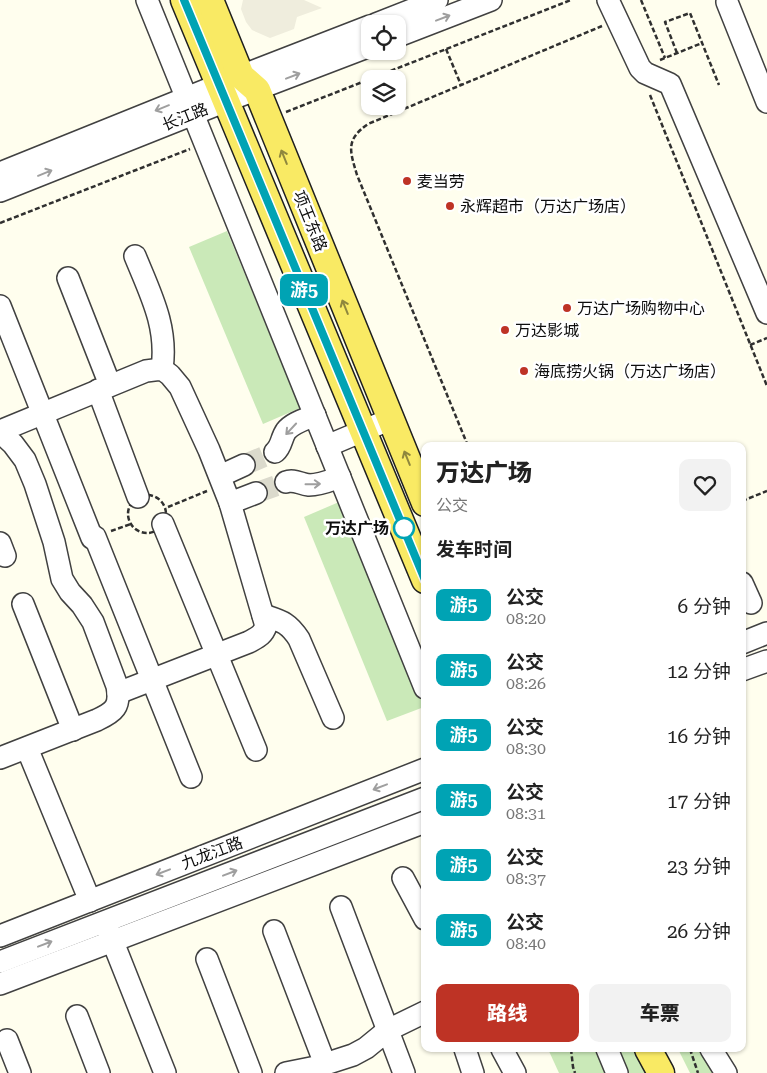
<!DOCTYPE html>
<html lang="zh">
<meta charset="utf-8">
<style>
:root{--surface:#fff;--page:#f2f2f2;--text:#222;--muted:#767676;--accent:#be3325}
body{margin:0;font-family:"Roboto Serif","Noto Sans SC",serif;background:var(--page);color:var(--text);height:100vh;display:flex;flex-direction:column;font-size:19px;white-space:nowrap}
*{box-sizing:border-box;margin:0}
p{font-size:16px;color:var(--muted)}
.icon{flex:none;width:28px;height:28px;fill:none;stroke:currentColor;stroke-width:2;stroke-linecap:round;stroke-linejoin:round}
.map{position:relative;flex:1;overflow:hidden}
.sheet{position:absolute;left:421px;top:442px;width:325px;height:610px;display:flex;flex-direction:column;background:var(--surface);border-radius:10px;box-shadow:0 1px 4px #0004}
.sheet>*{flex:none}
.badge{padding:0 10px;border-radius:8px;font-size:18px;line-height:32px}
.buttons{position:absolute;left:361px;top:15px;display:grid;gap:10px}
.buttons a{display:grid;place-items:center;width:45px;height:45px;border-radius:10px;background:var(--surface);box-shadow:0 1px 4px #0004;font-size:25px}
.map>.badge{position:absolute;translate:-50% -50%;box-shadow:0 0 0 2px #fff}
h2{padding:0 15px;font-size:19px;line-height:45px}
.round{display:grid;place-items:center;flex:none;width:52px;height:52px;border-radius:10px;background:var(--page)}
.summary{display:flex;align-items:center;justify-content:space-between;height:85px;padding:0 15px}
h1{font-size:24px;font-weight:800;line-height:38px}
.primary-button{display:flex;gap:10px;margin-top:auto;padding:10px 15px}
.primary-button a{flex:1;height:58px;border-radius:10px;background:var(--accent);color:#fff;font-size:20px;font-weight:800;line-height:58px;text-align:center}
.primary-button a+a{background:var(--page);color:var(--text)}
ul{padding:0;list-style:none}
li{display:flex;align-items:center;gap:15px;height:65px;padding:0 15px}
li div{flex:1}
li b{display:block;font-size:19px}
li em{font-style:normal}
li .badge{min-width:55px;font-weight:700;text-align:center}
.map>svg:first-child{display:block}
.green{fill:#cae9b8}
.plaza{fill:#efeddd}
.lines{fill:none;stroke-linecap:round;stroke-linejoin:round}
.minor-tunnel{stroke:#dbdacc;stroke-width:21;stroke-dasharray:21 11;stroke-linecap:butt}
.minor-casing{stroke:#414141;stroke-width:24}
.major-casing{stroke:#1f1f1f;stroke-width:29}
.path{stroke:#303030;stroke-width:2.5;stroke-dasharray:5 2.5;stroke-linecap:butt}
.minor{stroke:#fff;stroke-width:21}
.major{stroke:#f9ea64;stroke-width:26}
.oneway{stroke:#9f9f9f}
.oneway2{stroke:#8f873d}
.line-casing{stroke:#fff;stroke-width:11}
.line{stroke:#00a3b4;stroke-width:8}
.poi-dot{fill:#be3325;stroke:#fff;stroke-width:2}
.stop-dot{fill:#fff;stroke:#00a3b4;stroke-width:2.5}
.labels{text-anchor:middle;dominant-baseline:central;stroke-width:5;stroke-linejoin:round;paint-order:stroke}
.street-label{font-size:16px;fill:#0e0e0e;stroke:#fff}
.poi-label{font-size:16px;fill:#0e0e0e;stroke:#fff;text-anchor:start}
.stop-label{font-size:16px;font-weight:bold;fill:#0e0e0e;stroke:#fff;text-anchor:end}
</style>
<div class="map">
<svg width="767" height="1073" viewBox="0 0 767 1073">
<rect width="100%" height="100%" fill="#fffeee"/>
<g class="green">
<polygon points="227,231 300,408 263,424 189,247"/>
<polygon points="339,502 424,707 387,721 304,517"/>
<polygon points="548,1049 595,1049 605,1073 559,1073"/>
<polygon points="619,1049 638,1049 650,1073 629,1073"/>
<polygon points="678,1049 702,1049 718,1073 690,1073"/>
</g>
<polygon class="plaza" points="243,0 304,0 322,8 297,17 294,29 270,38 252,30 246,22 241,9"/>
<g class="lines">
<g class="minor-tunnel">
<polyline points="244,465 275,452"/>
<polyline points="256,493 286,482"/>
</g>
<defs>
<g id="minor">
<polyline points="147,0 425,688"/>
<polyline points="608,0 640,68 645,73 670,84 767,313"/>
<polyline points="727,2 767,102"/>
<polyline points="376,24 437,0"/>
<polyline points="398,36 491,0"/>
<polyline points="0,173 241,76 370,26"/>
<polyline points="0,191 226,101 370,46"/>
<path d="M135 256C151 295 168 327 162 369"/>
<polyline points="68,278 110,385"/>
<polyline points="0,306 92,538"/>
<polyline points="98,390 138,497"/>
<path d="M0 431 146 371 162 369 170 375 180 387 209 450 230 503 266 626C263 635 258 637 249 642L118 693"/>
<path d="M0 432 13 444 25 460 35 484 54 542 62 579 70 592 82 605 93 622 117 686C121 707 114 712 97 720L0 758"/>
<polyline points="327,446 391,419"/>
<path d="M275 452C282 446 281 438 286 431 292 423 306 419 315 415"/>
<polyline points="220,476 244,465"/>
<path d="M286 482C294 479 300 484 309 485 320 485 329 481 340 477"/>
<polyline points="230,503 256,493"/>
<polyline points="163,524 256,750"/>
<polyline points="95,537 191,777"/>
<polyline points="0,543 5,556"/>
<polyline points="742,583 751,603"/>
<polyline points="23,604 73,730"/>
<path d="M263 615C281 621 288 622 299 639L333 718"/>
<polyline points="742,643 767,633"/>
<polyline points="742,670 767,661"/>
<polyline points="27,748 90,901"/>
<polyline points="403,878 425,919"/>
<polyline points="341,907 404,1073"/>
<polyline points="107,927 165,1073"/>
<polyline points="274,931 325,1064"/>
<polyline points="0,936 425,769"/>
<polyline points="207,959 251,1073"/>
<polyline points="0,962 425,798"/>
<polyline points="0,984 425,822"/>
<polyline points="77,1016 99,1073"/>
<polyline points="7,1040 20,1073"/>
<polyline points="465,1049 473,1073"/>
<polyline points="502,1049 515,1073"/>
<polyline points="607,1049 617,1073"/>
<polyline points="711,1049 726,1073"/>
<polyline points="286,1073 316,1067 353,1055 366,1048 388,1030 425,1012"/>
</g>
<g id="major">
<polyline points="184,0 425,580"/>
<polyline points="210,0 241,76 257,90 425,503"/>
<polyline points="648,1049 661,1073"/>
</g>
</defs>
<use href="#minor" class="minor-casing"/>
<use href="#major" class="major-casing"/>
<g class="path">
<polyline points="641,0 665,58"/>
<polyline points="446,49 461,85"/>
<polyline points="677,53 665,22 690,13 719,85"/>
<polyline points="660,60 702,43"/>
<polyline points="650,95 767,386"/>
<polyline points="286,112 571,0"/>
<polyline points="0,223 190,149"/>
<polyline points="750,345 767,338"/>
<path d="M468 446 357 175C350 151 345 140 368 124L602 26"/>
<circle cx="147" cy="514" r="19"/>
<polyline points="742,501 767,491"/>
<polyline points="168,507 207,491"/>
<polyline points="111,531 131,524"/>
<polyline points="571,1049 573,1067 575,1073"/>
<polyline points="690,1049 698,1073"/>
</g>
<use href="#minor" class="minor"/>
<use href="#major" class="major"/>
</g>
<defs><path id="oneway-shaft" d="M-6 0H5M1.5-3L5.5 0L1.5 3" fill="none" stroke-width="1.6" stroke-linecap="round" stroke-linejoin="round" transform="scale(1.25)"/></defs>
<g class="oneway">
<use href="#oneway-shaft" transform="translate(443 18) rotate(-21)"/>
<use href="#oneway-shaft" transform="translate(293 76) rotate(-21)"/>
<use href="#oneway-shaft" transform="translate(162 108) rotate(158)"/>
<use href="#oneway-shaft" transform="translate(45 173) rotate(-22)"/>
<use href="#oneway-shaft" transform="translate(291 429) rotate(133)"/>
<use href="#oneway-shaft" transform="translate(313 484) rotate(-1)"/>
<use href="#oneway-shaft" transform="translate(380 787) rotate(159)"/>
<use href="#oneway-shaft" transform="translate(163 872) rotate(159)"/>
<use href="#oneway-shaft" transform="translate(230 873) rotate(-21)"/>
<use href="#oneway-shaft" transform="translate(45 944) rotate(-21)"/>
</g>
<g class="oneway2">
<use href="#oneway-shaft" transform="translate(284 157) rotate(-112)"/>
<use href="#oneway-shaft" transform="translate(345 307) rotate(-112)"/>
<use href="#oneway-shaft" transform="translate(407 458) rotate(-112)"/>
</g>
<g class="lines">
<defs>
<polyline id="line" points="184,0 425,580"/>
</defs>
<use href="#line" class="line-casing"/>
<use href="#line" class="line"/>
</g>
<g class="poi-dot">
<circle cx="407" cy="181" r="5"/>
<circle cx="450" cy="206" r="5"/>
<circle cx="567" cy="308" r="5"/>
<circle cx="505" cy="330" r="5"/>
<circle cx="524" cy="371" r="5"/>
</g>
<circle class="stop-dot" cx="404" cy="528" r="10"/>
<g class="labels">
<g class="street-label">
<text transform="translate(185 117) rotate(-22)">长江路</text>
<text transform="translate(310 221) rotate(68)">项王东路</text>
<text transform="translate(212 853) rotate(-21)">九龙江路</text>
</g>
<g class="poi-label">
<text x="417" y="181">麦当劳</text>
<text x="460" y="206">永辉超市（万达广场店）</text>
<text x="577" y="308">万达广场购物中心</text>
<text x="515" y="330">万达影城</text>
<text x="534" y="371">海底捞火锅（万达广场店）</text>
</g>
<g class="stop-label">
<text x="389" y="528">万达广场</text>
</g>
</g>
</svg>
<div class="buttons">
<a><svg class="icon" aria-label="locate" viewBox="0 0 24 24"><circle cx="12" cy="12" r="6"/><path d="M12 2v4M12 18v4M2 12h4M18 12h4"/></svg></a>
<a><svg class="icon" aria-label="layers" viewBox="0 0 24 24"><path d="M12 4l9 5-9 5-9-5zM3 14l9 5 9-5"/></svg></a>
</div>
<b class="badge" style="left:304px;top:290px;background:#00a3b4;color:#fff">游5</b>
<section class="sheet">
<div class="summary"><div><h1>万达广场</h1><p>公交</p></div><a class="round"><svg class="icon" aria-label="heart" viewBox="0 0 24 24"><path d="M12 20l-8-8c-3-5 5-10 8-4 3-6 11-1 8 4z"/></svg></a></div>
<h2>发车时间</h2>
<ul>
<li><span class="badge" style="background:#00a3b4;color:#fff">游5</span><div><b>公交</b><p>08:20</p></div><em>6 分钟</em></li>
<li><span class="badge" style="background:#00a3b4;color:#fff">游5</span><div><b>公交</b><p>08:26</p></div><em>12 分钟</em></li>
<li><span class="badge" style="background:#00a3b4;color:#fff">游5</span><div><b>公交</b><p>08:30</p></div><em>16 分钟</em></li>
<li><span class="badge" style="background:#00a3b4;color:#fff">游5</span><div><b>公交</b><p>08:31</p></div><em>17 分钟</em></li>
<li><span class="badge" style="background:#00a3b4;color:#fff">游5</span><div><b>公交</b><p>08:37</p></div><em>23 分钟</em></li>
<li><span class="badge" style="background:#00a3b4;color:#fff">游5</span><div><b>公交</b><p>08:40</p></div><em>26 分钟</em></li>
</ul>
<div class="primary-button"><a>路线</a><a>车票</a></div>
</section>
</div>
